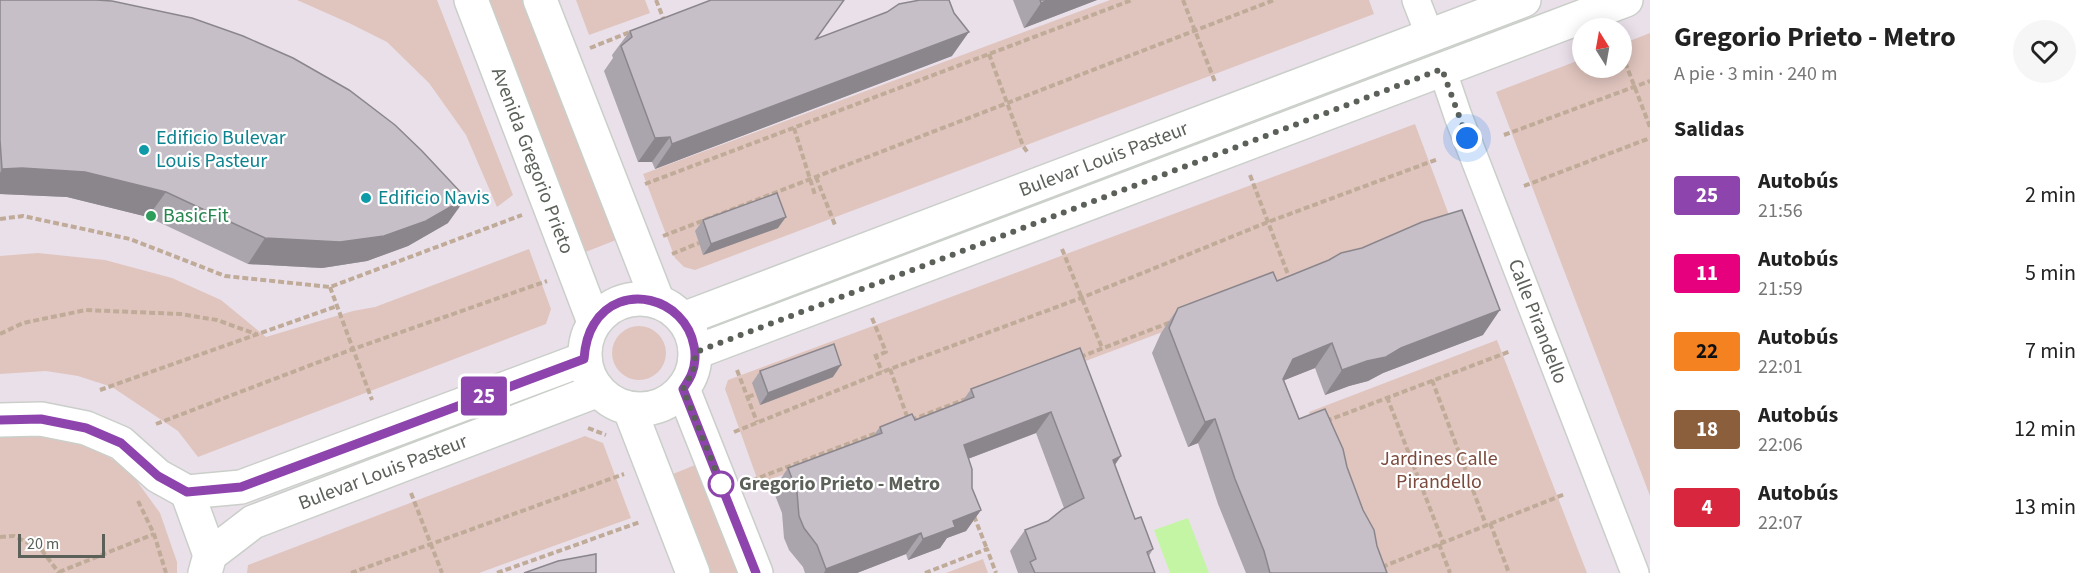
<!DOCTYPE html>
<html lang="es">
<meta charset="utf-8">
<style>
:root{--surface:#fff;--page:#f6f6f6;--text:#222;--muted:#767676}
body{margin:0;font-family:"Source Sans 3",sans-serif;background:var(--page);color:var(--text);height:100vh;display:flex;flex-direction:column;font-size:22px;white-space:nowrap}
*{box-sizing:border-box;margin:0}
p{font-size:20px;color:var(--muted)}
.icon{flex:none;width:33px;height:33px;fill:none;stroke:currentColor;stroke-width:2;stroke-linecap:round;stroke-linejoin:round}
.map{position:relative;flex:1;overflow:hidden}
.details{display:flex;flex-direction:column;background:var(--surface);width:450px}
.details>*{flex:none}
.badge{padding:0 12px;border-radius:4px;font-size:21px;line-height:39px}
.needle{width:39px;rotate:349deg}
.buttons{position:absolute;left:1572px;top:18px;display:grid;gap:12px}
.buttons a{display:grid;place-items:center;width:60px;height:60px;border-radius:50%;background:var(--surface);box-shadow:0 3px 15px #0003;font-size:30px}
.scale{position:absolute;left:18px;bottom:15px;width:87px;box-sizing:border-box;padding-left:6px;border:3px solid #5b6059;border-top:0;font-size:16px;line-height:21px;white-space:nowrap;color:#5b6059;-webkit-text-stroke:4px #fff;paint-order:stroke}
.you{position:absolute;width:30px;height:30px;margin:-15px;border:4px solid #fff;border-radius:50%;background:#1a73e8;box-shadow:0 0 0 9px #1a73e833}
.map>.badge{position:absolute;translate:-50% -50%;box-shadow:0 0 0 3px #fff}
h2{padding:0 24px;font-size:22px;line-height:54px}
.round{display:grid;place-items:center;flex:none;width:63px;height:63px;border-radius:32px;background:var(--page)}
.headline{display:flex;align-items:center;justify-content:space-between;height:102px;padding:0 24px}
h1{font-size:28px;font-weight:700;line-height:45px}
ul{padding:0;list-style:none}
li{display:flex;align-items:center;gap:18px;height:78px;padding:0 24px}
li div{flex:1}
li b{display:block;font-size:22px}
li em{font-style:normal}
li .badge{min-width:66px;font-weight:700;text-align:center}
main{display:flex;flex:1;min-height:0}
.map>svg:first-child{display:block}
.green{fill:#e0c5be}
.water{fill:#c4f5a5}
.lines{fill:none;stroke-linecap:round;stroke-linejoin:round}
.minor-casing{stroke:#cacfc9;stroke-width:30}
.tertiary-casing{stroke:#cacfc9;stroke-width:36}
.path{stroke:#c0ab99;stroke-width:4;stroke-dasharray:6 3;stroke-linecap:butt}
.minor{stroke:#fff;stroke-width:27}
.tertiary{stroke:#fff;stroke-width:33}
.wall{fill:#aaa4ac}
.shaded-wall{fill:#8b868c}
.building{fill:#c6bfc8;stroke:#8b868c;stroke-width:1.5}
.line-casing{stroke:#fff;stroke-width:14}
.line{stroke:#8e44ad;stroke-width:9}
.walk{stroke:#5b6059;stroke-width:6;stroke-dasharray:0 10.8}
.culture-dot{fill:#0f9aa8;stroke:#fff;stroke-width:2}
.leisure-dot{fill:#2e9e5b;stroke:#fff;stroke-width:2}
.stop-dot{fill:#fff;stroke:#8e44ad;stroke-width:3}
.labels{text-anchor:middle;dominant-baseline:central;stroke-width:4.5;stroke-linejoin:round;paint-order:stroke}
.culture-label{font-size:20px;fill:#0d838f;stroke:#fff;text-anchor:start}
.street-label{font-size:20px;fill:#5b6059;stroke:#fff}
.leisure-label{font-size:20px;fill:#27864d;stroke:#fff;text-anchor:start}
.park-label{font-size:20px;fill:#7c4a3c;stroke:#fff}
.stop-label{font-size:20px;font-weight:bold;fill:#5b6059;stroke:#fff;text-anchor:start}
</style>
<main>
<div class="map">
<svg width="1650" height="573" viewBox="0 0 1650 573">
<rect width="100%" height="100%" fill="#eae0ea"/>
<g class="green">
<polygon points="297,0 437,0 513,195 497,207 466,135 429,83 387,42 349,23"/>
<polygon points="487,0 524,0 616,240 583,253"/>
<polygon points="576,0 645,0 650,13 589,35"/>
<polygon points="1110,0 1369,0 1374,14 695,270 684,267 675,258 643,174"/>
<polygon points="1650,33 1650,496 1496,92 1582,59 1582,68 1622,68 1622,44"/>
<polygon points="1415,124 1452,223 759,484 725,389 728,380"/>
<polygon points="529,249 551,309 546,324 198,457 178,431 112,387 78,376 46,371 0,374 0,256 38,253 105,260 172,278 221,300 266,337 353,311 375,307"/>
<circle cx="639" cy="353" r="27"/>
<polygon points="1497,340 1587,573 1370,573 1309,412"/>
<polygon points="46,434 84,442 128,469 160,513 177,562 177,573 0,573 0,435"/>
<polygon points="585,436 603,443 631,518 479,573 247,573 248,565"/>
<polygon points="700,463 741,573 705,573 668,476"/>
<polygon points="983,559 988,573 946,573"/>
</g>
<polygon class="water" points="1188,518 1209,573 1170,573 1154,530"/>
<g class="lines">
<defs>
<g id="minor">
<polyline points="1416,0 1430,36"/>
<path id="s1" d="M1442 69 1458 116 1635 573"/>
</g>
<g id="tertiary">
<path id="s2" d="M471 0 594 322"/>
<polyline points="540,0 658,302"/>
<circle cx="640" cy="354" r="55"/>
<path id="s3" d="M683 319 1524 0"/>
<polyline points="696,352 1626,0"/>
<polyline points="683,389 756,573"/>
<polyline points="630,410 693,573"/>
<polyline points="0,420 41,419 86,428 121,443 158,476 187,492 241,487 584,359"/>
<polyline points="187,492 210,555"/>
<path id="s4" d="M205 573 210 555 253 522 596 391"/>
</g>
</defs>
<use href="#minor" class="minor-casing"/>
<use href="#tertiary" class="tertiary-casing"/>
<g class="path">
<polyline points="656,0 664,20"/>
<polyline points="1183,0 1215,82"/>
<polyline points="590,48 630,32"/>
<polyline points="989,54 1023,146 1028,153"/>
<polyline points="1622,54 1650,127"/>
<polyline points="794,128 815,195"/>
<polyline points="1504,135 1650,81"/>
<polyline points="1250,175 1289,277"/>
<polyline points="816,177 835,225"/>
<polyline points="645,184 1132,0"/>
<polyline points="1524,186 1650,138"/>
<polyline points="0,219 23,216 130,239 225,276 330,287 522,215"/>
<polyline points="663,236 1274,0"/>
<polyline points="1062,249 1102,348"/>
<polyline points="672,254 699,243"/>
<polyline points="330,287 372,400"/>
<polyline points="872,318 886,352 876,356"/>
<polyline points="0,334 23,323 86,310 180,314 217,320 256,334"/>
<polyline points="875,354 882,372"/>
<polyline points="1080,357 1171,322"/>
<polyline points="890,369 908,419"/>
<polyline points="737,370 757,422"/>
<polyline points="1432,380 1486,525"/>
<polyline points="100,390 337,306"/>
<polyline points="748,397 756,394"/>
<polyline points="1387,397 1443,542"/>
<polyline points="911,420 966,399"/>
<polyline points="1326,421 1511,351"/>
<polyline points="156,424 353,349 547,281"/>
<polyline points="588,428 606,435"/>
<polyline points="734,432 890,369 1081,298 1268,222 1438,159"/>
<polyline points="752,479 753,480 879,432"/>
<polyline points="411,493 442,573"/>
<polyline points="138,501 154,534 166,573"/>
<polyline points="974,516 987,549"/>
<polyline points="1490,523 1509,573"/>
<polyline points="0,537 14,536 41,549 59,573"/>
<polyline points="1439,544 1450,573"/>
<polyline points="1382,567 1565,494"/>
<polyline points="59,572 154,534"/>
<polyline points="351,573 624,474"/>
<polyline points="497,573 640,522"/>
<polyline points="925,573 987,549 996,573"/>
</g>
<use href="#minor" class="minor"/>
<use href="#tertiary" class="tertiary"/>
</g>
<g class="wall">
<polygon points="0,0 448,223 408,246 367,261 322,268 248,264 148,217 67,197 0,194"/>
<polygon points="844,0 816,38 952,56 655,169 652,162 638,162 604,71 613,58 612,55 630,31"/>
<polygon points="1013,0 1097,0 1024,28"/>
<polygon points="703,220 778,228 703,255 695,231"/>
<polygon points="1277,281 1483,335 1383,373 1368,381 1349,386 1325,395 1315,368 1284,380 1299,419 1347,467 1387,573 1246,573 1218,504 1198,443 1188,447 1152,353 1161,333 1178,308"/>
<polygon points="1080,348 1115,465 1135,519 1153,549 1149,556 1155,573 1018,573 1010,551 1025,530 1048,521 1064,508 1036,433 968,459 972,488 981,510 966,531 947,538 940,548 908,560 906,554 857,573 805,573 803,567 789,550 784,538 782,513 773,490 788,468 873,436 880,427 915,420 962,402 971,389"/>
<polygon points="760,371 833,377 760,405 752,383"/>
</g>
<g class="shaded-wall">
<polygon points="1049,0 1097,0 1024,28 1041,3"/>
<polygon points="969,32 952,56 655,169 672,144"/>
<polygon points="670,137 652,162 638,162 655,138"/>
<polygon points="22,168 85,172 166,192 148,217 67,197 0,194 0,173 2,169"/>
<polygon points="466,198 448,223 408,246 367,261 322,268 248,264 265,238"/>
<polygon points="786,217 778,228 703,255 711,244"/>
<polygon points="1500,310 1483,335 1383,373 1368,381 1349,386 1325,395 1342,370"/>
<polygon points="1332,343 1315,368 1275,384 1293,359"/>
<polygon points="841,365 833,377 760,405 768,393"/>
<polygon points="1051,412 1036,433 949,466 964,445"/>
<polygon points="1215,419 1198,443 1188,447 1205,422"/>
<polygon points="1121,456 1106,478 1113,460"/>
<polygon points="981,510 966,531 947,538 940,548 908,560 923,539 953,521"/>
<polygon points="921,533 906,554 857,573 824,573 826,569"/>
</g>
<g class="building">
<polygon points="0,0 96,0 112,1 192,18 243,36 293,58 349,90 395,125 422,151 466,198 426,221 384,236 340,242 265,238 166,192 85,172 22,168 2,169 0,140"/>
<polygon points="711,0 844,0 816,39 887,12 899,4 920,0 949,0 954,13 969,32 672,144 670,137 655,138 621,46 632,37 630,31"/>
<polygon points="1040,0 1049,0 1041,3"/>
<polygon points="777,193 786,217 711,244 703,220"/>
<polygon points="1462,210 1500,310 1401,348 1386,357 1367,361 1342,370 1332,343 1293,359 1283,379 1299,419 1325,409 1343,449 1347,467 1363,510 1374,530 1377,546 1387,573 1270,573 1264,551 1235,479 1215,419 1205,422 1169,328 1178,308 1273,272 1277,281 1329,260 1341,253 1362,248 1422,222"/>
<polygon points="834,344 841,365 768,393 760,371"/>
<polygon points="1080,348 1121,456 1113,460 1135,519 1141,517 1153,549 1147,552 1155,573 1035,573 1030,562 1036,559 1025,530 1048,521 1063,509 1084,498 1051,412 964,445 972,469 972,488 981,510 953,521 955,527 923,539 921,533 826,569 817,545 804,528 799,516 797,492 788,468 882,433 880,427 912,414 915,420 974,397 971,389"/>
<polygon points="596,554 596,573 524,573 558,561"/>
</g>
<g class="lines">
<defs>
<path id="line" d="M0 420 41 419 86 428 121 443 158 476 187 492 241 487 584 359C585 346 587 335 594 324 620 281 685 297 694 346 696 354 695 366 692 373 690 379 686 384 683 389L756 573"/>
</defs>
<use href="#line" class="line-casing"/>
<use href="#line" class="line"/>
<polyline class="walk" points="721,484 724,491 683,389 693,372 696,352 1442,69 1467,138"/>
</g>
<g class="culture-dot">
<circle cx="144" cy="150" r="6"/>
<circle cx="366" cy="198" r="6"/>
</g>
<circle class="leisure-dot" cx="151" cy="216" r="6"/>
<circle class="stop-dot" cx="721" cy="484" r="12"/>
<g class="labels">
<g class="culture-label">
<text x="156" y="138">Edificio Bulevar<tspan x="156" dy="23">Louis Pasteur</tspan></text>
<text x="378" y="198">Edificio Navis</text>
</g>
<g class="street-label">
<text stroke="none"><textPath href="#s3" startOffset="450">Bulevar Louis Pasteur</textPath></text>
<text stroke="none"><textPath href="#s2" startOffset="172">Avenida Gregorio Prieto</textPath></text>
<text stroke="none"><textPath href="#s1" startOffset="270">Calle Pirandello</textPath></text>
<text stroke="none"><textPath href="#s4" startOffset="212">Bulevar Louis Pasteur</textPath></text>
</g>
<g class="leisure-label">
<text x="163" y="216">BasicFit</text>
</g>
<g class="park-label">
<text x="1439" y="459">Jardines Calle<tspan x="1439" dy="23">Pirandello</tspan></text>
</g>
<g class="stop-label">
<text x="739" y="484">Gregorio Prieto - Metro</text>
</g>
</g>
</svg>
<div class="buttons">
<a><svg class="needle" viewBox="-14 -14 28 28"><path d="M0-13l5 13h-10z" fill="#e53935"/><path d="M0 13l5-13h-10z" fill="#767676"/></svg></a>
</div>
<div class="scale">20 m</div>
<div class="you" style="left:1467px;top:138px"></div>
<b class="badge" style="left:484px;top:396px;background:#8e44ad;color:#fff">25</b>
</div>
<section class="details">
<div class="headline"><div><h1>Gregorio Prieto - Metro</h1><p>A pie · 3 min · 240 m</p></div><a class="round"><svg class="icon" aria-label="heart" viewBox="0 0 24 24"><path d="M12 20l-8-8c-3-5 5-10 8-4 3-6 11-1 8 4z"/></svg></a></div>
<h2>Salidas</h2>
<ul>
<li><span class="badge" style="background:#8e44ad;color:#fff">25</span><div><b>Autobús</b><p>21:56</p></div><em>2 min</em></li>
<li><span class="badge" style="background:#e6007e;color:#fff">11</span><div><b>Autobús</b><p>21:59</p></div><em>5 min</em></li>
<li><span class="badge" style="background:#f58220;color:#111">22</span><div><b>Autobús</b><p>22:01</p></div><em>7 min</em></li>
<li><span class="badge" style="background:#8b5e3c;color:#fff">18</span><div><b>Autobús</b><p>22:06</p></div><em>12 min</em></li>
<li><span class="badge" style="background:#d7263d;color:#fff">4</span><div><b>Autobús</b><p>22:07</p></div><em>13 min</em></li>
</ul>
</section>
</main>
